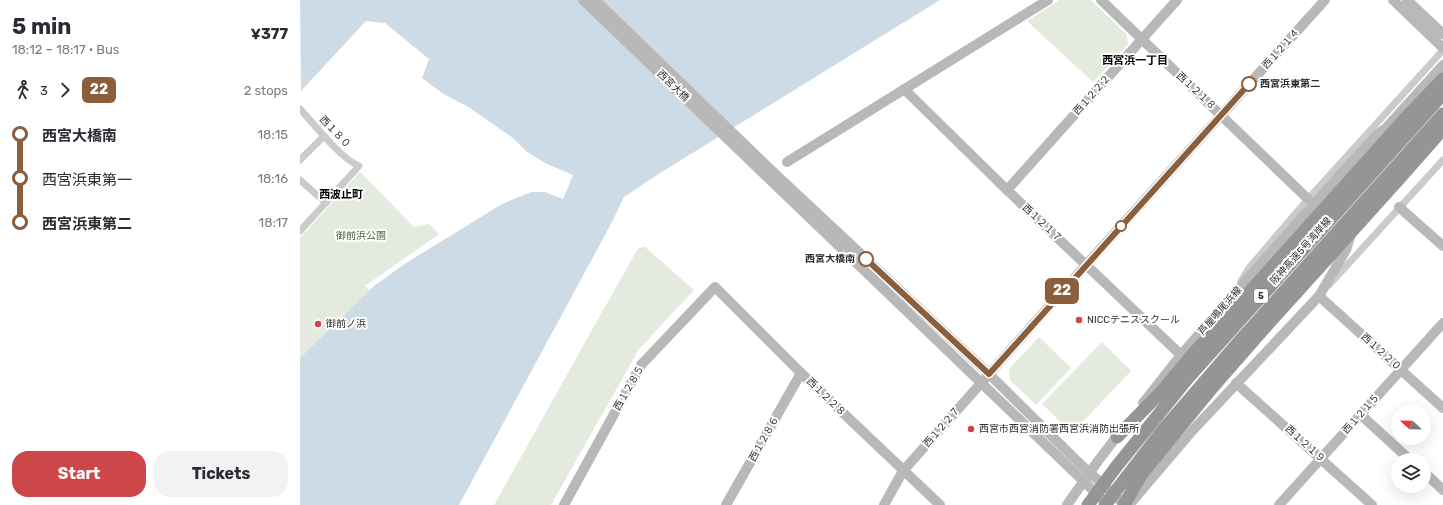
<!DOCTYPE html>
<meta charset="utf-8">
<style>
:root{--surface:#fff;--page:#f2f2f3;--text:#2b2b33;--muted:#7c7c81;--accent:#ce4748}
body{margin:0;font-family:Rubik,"Noto Sans JP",sans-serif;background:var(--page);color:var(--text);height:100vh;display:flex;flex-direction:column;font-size:15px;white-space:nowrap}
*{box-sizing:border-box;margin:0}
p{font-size:13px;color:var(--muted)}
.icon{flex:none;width:22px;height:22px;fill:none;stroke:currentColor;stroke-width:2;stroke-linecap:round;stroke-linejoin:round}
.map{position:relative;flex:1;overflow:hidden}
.details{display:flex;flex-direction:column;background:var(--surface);width:300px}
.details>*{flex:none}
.badge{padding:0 8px;border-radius:6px;font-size:14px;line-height:26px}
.needle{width:26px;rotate:292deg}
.controls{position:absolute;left:1091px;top:405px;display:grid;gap:8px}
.controls a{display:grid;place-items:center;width:40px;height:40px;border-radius:50%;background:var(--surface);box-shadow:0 4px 16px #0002;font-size:20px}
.map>.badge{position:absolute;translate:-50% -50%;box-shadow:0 0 0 2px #fff}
.legs{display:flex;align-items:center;gap:6px;height:44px;padding:0 12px;font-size:13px}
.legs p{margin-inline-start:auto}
.head{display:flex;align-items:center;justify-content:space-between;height:68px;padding:0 12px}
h1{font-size:22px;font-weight:700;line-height:30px}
.cta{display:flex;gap:8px;margin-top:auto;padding:8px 12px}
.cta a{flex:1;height:46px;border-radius:16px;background:var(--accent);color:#fff;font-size:16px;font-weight:700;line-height:46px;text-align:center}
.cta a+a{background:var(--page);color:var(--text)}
ul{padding:0 12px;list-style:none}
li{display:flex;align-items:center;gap:14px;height:44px;font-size:15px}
li i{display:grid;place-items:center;width:6px;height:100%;margin:0 5px;background:currentColor}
li i::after{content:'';width:10px;height:10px;margin:-5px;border:3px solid;border-radius:50%;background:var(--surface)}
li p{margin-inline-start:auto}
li:first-child i{background:linear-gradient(#0000 50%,currentColor 0)}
li:last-child i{background:linear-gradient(currentColor 50%,#0000 0)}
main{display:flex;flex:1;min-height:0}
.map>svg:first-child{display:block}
.green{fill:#e4eade}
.water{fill:#cddbe7}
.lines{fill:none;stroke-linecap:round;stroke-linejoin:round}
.street{stroke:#cbcbcb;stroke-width:7}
.secondary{stroke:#b8b8b8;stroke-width:10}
.highway{stroke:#959595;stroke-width:13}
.highway-bridge{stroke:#959595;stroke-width:13}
.line-1-casing{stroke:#fff;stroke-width:9}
.line-1{stroke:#8b5e3c;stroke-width:6}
.stop-1-dot{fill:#fff;stroke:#8b5e3c;stroke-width:2}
.poi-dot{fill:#ce4748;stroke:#fff;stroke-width:1.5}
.labels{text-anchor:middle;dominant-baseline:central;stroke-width:4;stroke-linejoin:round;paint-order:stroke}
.shield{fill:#fff;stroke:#6d6d6d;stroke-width:1}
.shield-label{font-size:9px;font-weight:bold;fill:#2e2e2e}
.street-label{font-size:10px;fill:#2e2e2e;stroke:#fff}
.stop-label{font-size:10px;font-weight:bold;fill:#2e2e2e;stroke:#fff;text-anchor:start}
.park-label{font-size:10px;fill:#4f6441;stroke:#fff}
.poi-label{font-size:10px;fill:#2e2e2e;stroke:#fff;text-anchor:start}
.neighbourhood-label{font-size:11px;font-weight:bold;fill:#000;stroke:#fff}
</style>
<main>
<section class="details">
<div class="head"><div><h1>5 min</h1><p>18:12 – 18:17 · Bus</p></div><b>¥377</b></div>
<div class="legs"><svg class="icon" aria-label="walk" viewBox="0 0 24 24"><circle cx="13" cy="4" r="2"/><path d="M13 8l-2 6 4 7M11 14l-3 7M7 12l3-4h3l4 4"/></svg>3<svg class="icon" aria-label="forward" viewBox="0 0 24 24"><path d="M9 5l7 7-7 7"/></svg><b class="badge" style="background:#8b5e3c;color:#fff">22</b><p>2 stops</p></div>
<ul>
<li><i style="color:#8b5e3c"></i><b>西宮大橋南</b><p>18:15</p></li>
<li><i style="color:#8b5e3c"></i><span>西宮浜東第一</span><p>18:16</p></li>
<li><i style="color:#8b5e3c"></i><b>西宮浜東第二</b><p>18:17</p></li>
</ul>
<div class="cta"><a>Start</a><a>Tickets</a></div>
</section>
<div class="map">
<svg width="1143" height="505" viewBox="0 0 1143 505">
<rect width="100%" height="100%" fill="#fff"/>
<g class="green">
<polygon points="760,0 791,0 827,35 828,44 793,82 727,21"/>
<polygon points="60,172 114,227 129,224 139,234 65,286 70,290 0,358 0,238"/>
<polygon points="345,247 394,290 339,349 251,505 194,505 338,248"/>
<polygon points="739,337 771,368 736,405 710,380 709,369"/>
<polygon points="802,342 831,371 772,433 742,404"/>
</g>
<polygon class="water" points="0,0 640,0 357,175 324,197 312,222 159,505 0,505 0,358 74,286 103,265 202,204 231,192 245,192 263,199 273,175 247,164 227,152 213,138 170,108 142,93 122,78 129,59 85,23 66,21 1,91"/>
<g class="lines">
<g class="street">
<path d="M0 109C15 125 40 158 59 166L0 231"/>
<polyline points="0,160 24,136"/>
<polyline points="0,180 26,203"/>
<polyline points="941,281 949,268 1008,199 1143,50"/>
<polyline points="1029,285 1143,160"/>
</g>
<g class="secondary">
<polyline points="283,0 801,498"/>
<polyline points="295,0 468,167 689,374 777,461 825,505"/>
<polyline points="801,0 1008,199"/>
<polyline points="1093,0 1143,48"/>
<polyline points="1107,0 1143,34"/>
<polyline points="604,89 707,190 881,355"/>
<polyline points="487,162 748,0"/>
<polyline points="707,190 877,0"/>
<polyline points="1099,207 1143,246"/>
<polyline points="1019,296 1143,408"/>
<polyline points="936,383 1072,505"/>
<polyline points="843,403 881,355 933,295 1047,167 1078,134 1086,128 1143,65"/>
<polyline points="1061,415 1110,460"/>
<polyline points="1124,472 1143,490"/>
<polyline points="264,505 341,365 415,287 501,373 640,505"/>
<polyline points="426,505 501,373"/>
<polyline points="584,505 603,471 786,265 1025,0"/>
<polyline points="767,505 798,461 821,431"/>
<polyline points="829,505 892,431 1019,296 1046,250 1051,234"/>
<polyline points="979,505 1143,323"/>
</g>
<g class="highway">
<polyline points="1103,121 1143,79"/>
<polyline points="1099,179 1143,129"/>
<polyline points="817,437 863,390 893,354 919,326"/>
<polyline points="824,505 841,475 912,388 960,333"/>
</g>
<g class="highway-bridge">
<polyline points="919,326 1103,121"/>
<polyline points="960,333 1099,179"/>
<polyline points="788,505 816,467 888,378 1143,94"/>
<polyline points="805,505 862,431 937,344 1143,114"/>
</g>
</g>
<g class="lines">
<defs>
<polyline id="line-1" points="566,259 689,374 949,84"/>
</defs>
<use href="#line-1" class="line-1-casing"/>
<use href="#line-1" class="line-1"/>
</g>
<g class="stop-1-dot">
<circle cx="949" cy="84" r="7"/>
<circle cx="821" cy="226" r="5"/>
<circle cx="566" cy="259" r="7"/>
</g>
<g class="poi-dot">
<circle cx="779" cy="320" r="4"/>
<circle cx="18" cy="324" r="4"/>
<circle cx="671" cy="429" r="4"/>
</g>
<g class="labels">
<rect class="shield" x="954" y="289" width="14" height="14" rx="3"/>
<g class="shield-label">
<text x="961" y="296">5</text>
</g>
<g class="street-label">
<text transform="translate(981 49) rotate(-48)">西１２１４</text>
<text transform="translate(373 86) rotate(44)">西宮大橋</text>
<text transform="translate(896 91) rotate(43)">西１２１８</text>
<text transform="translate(792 95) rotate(-48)">西１２２２</text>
<text transform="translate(35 132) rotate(46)">西１８０</text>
<text transform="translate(742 223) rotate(43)">西１２１７</text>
<text transform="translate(1001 251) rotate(-48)">阪神高速5号湾岸線</text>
<text transform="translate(920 311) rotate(-49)">芦屋鳴尾浜線</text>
<text transform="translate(1081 352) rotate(42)">西１２２０</text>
<text transform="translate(329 388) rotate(-60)">西１２８５</text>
<text transform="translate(526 397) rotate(44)">西１２２８</text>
<text transform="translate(1061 414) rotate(-48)">西１２１５</text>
<text transform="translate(642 427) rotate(-49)">西１２２７</text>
<text transform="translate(464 439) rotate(-61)">西１２８６</text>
<text transform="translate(1005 444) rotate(42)">西１２１９</text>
</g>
<g class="stop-label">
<text x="960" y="84">西宮浜東第二</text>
<text x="555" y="259" text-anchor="end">西宮大橋南</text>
</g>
<g class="park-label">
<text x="61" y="236">御前浜公園</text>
</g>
<g class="poi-label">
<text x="787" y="320">NICCテニススクール</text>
<text x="26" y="324">御前ノ浜</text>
<text x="679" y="429">西宮市西宮消防署西宮浜消防出張所</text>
</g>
<g class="neighbourhood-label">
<text x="835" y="60">西宮浜一丁目</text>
<text x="41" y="194">西波止町</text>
</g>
</g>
</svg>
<div class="controls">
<a><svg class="needle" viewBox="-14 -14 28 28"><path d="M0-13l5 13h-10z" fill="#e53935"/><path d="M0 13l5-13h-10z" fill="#7c7c81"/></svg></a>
<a><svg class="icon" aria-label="layers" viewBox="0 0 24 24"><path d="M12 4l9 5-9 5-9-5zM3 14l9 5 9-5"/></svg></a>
</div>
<b class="badge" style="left:762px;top:291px;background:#8b5e3c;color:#fff">22</b>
</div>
</main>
